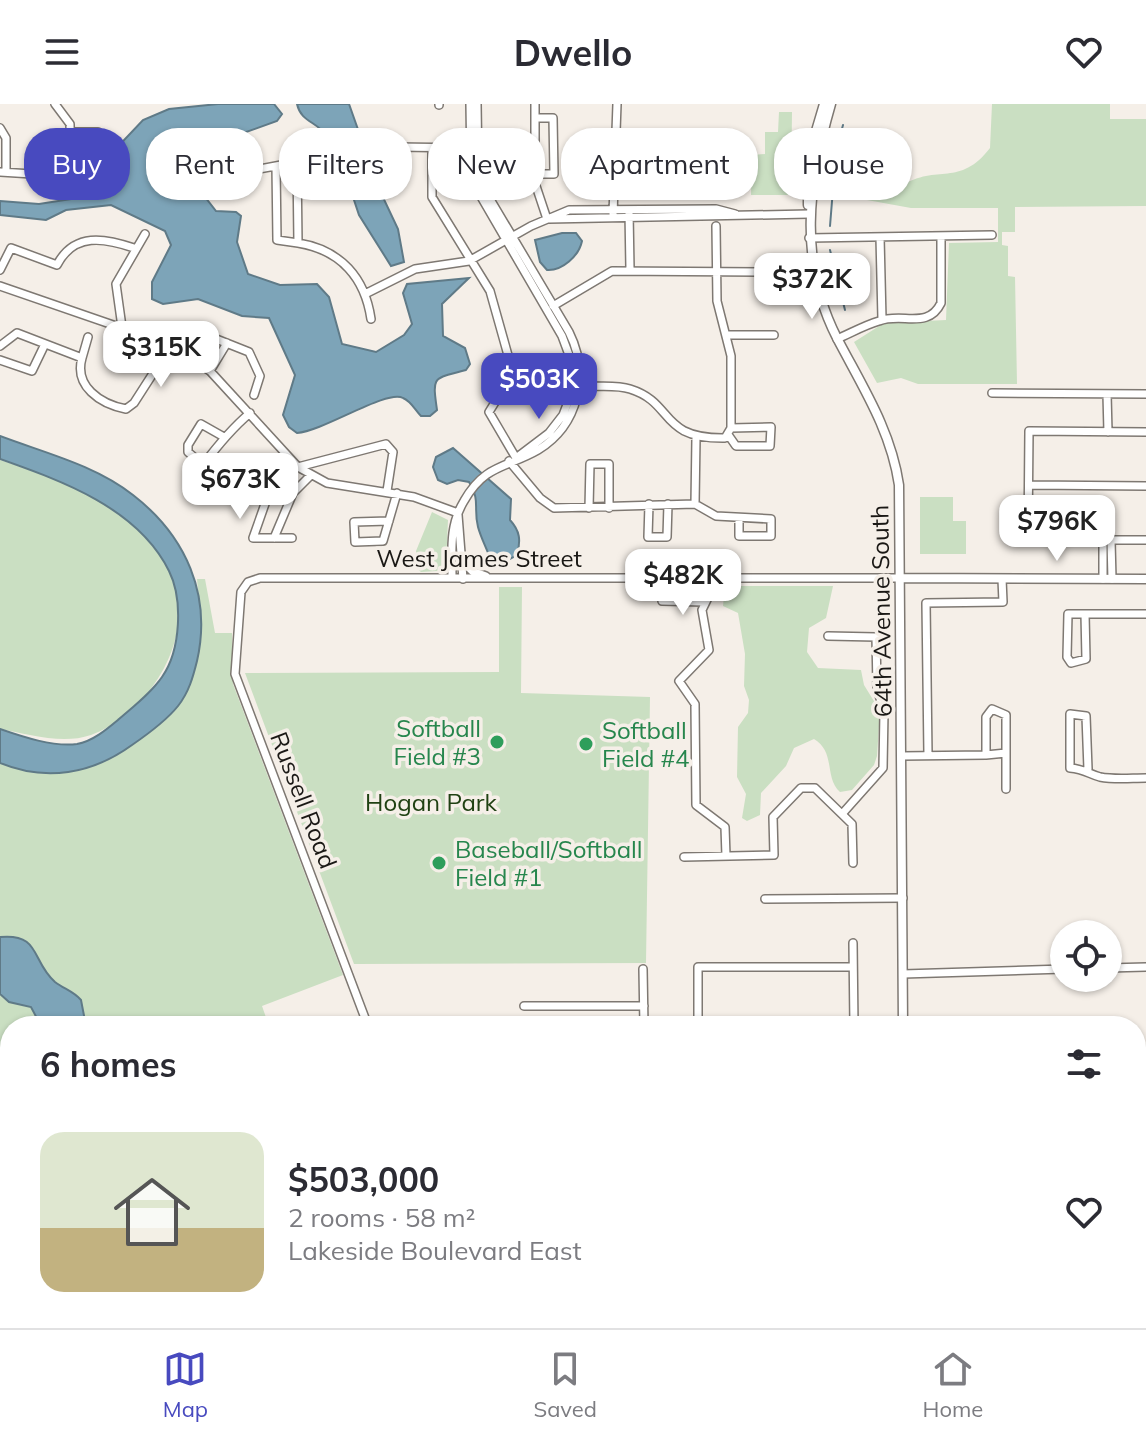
<!DOCTYPE html>
<html lang="en">
<head>
<meta charset="utf-8">
<style>
  :root { --surface:#fff; --page:#f7f7f7; --text:#2b2b33; --muted:#7c7c81; --line:#e1e1e2; --accent:#484abf }
  body { margin:0; font-family:Mulish,sans-serif; background:var(--page); color:var(--text); height:100vh; display:flex; flex-direction:column; font-size:30px; white-space:nowrap }
  * { box-sizing:border-box; margin:0 }
  p { font-size:26px; color:var(--muted) }
  .icon { flex:none; width:44px; height:44px; fill:none; stroke:currentColor; stroke-width:2; stroke-linecap:round; stroke-linejoin:round }
  .map { position:relative; flex:1; overflow:hidden }
  .drawer { position:absolute; left:0px; top:912px; width:1146px; height:312px; display:flex; flex-direction:column; background:var(--surface); border-radius:32px 32px 0 0; box-shadow:0 2px 6px #0004 }
  .drawer>* { flex:none }
  .banner { position:absolute; left:24px; top:24px; width:1098px; height:72px; display:flex; gap:16px }
  .controls { position:absolute; left:1050px; top:816px; display:grid; gap:16px }
  .controls a { display:grid; place-items:center; width:72px; height:72px; border-radius:50%; background:var(--surface); box-shadow:0 2px 6px #0004; font-size:40px }
  .price { position:absolute; translate:-50% -68px; padding:0 18px; border-radius:16px; background:#fff; color:#222; font-size:26px; line-height:52px; filter:drop-shadow(0 2px 4px #0008) }
  .price::after { content:''; position:absolute; left:50%; top:48px; width:24px; height:18px; margin-left:-12px; background:inherit; clip-path:polygon(0 0,100% 0,50% 100%) }
  .price.current { background:var(--accent); color:#fff }
  ul { padding:0; list-style:none }
  li { display:flex; align-items:center; gap:24px; height:200px; padding:0 40px }
  li+li { border-top:2px solid var(--line) }
  li span { display:grid; place-items:center; flex:none; width:224px; height:160px; border-radius:24px; color:#555 }
  li>.icon { margin-inline-start:auto }
  span .icon { width:96px; height:96px; fill:#fffc; stroke-width:1 }
  li b { font-size:34px }
  h2 { display:flex; justify-content:space-between; align-items:center; height:96px; padding:0 40px; font-size:34px }
  .tag { padding:0 28px; border-radius:32px; background:var(--surface); box-shadow:0 2px 6px #0004; font-size:28px; line-height:72px }
  .tag.current { background:var(--accent); color:#fff }
  header { display:flex; justify-content:space-between; align-items:center; height:104px; padding:0 40px; background:var(--surface); font-size:36px; font-weight:700 }
  .menu { display:flex; justify-content:space-around; align-items:center; height:112px; border-top:2px solid var(--line); background:var(--surface); font-size:22px; color:var(--muted) }
  .menu a { display:grid; justify-items:center; gap:4px }
  .menu .current { color:var(--accent) }
  .map>svg:first-child { display:block }
  .green { fill:#cadfc2 }
  .water { fill:#7da4b8; stroke:#5f7a87; stroke-width:2 }
  .lines { fill:none; stroke-linecap:round; stroke-linejoin:round }
  .stream { stroke:#5f7a87; stroke-width:2 }
  .minor-casing { stroke:#7e7872; stroke-width:10 }
  .tertiary-casing { stroke:#7e7872; stroke-width:11 }
  .secondary-casing { stroke:#7e7872; stroke-width:13 }
  .minor { stroke:#fff; stroke-width:7 }
  .tertiary { stroke:#fff; stroke-width:8 }
  .secondary { stroke:#fbd4c7; stroke-width:10 }
  .leisure-dot { fill:#2e9e5b; stroke:#f5efe8; stroke-width:3 }
  .labels { text-anchor:middle; dominant-baseline:central; stroke-width:7; stroke-linejoin:round; paint-order:stroke }
  .street-label { font-size:24px; fill:#1a1815; stroke:#f5efe8 }
  .leisure-label { font-size:24px; fill:#27864d; stroke:#f5efe8; text-anchor:start }
  .park-label { font-size:24px; fill:#204113; stroke:#f5efe8 }
</style>
</head>
<body>
<header><svg class="icon" aria-label="menu" viewBox="0 0 24 24"><path d="M4 6h16M4 12h16M4 18h16"/></svg>Dwello<svg class="icon" aria-label="heart" viewBox="0 0 24 24"><path d="M12 20l-8-8c-3-5 5-10 8-4 3-6 11-1 8 4z"/></svg></header>
<div class="map">
<svg width="1146" height="1224" viewBox="0 0 1146 1224">
  <rect width="100%" height="100%" fill="#f5efe8"/>
  <path class="green" d="M 992,0 L 1110,0 L 1110,15 L 1146,15 L 1146,102 L 1015,103 L 1015,128 L 1002,128 L 1002,141 L 1008,142 L 1008,172 L 1015,173 L 1017,280 L 918,280 L 901,274 L 877,279 L 854,238 L 884,219 L 946,216 L 949,139 L 998,138 L 998,104 L 911,104 L 856,94 L 848,85 L 852,79 L 869,76 L 901,82 C 938,59 959,84 990,44 Z
    M 779,8 L 792,8 L 791,91 L 751,91 L 752,51 L 765,50 L 765,28 L 778,28 Z
    M 0,356 C 61,375 133,403 167,462 C 203,524 152,609 91,631 C 62,641 28,630 0,625 Z
    M 920,393 L 953,393 L 953,417 L 966,417 L 966,450 L 920,450 Z
    M 432,408 L 448,416 L 446,460 L 437,467 L 421,468 L 416,464 L 416,447 Z
    M 197,475 L 205,475 L 215,529 L 232,529 L 233,580 L 343,871 L 262,902 L 269,922 L 10,922 L 10,1214 L 455,1214 L 457,1224 L 0,1224 L 0,657 L 117,649 L 201,519 Z
    M 725,482 L 833,482 L 826,514 L 809,524 L 807,548 L 818,564 L 861,566 L 864,581 L 880,607 L 877,652 L 874,661 L 852,686 L 840,688 C 824,674 836,648 814,635 L 794,644 L 786,662 L 761,689 L 760,711 L 747,717 L 742,714 L 746,690 L 737,673 L 738,623 L 748,609 L 749,596 L 744,582 L 745,550 L 738,509 L 723,502 Z
    M 499,483 L 522,483 L 521,589 L 650,593 L 646,859 L 354,860 L 245,569 L 499,568 Z"/>
  <path class="water" d="M 218,0 L 274,0 L 282,10 L 277,17 L 207,42 L 195,80 L 216,107 L 236,108 L 241,112 L 237,138 L 248,170 L 280,181 L 317,180 L 329,193 L 342,240 L 376,248 L 404,231 L 412,220 L 403,189 L 407,180 L 469,174 L 442,200 L 443,232 L 465,244 L 470,260 L 466,266 C 433,275 432,271 437,306 L 430,312 L 421,312 C 415,306 411,297 403,294 C 387,285 324,327 297,329 L 289,323 L 283,311 L 295,271 L 269,214 L 242,212 L 198,195 L 163,200 L 152,195 L 152,178 L 171,141 L 165,127 L 111,101 L 66,106 L 46,116 L 0,111 L 0,97 L 39,100 L 103,90 L 109,52 L 143,16 L 169,5 Z
    M 297,0 L 349,0 L 367,51 L 377,59 L 394,62 L 380,87 L 398,125 L 404,158 L 391,162 L 359,111 L 353,93 L 344,86 C 339,66 338,48 326,31 C 316,17 301,18 297,0 Z
    M 562,129 L 576,129 L 582,137 C 579,152 562,167 547,166 L 540,158 L 535,136 Z
    M 0,332 C 45,349 95,361 133,391 C 186,432 212,491 197,557 C 193,573 189,588 178,602 C 166,617 148,630 132,641 C 92,670 46,678 0,659 L 0,625 C 23,633 53,643 77,640 C 93,637 107,625 119,615 C 134,602 151,589 162,573 C 181,546 183,495 169,467 C 138,404 62,377 0,355 Z
    M 453,344 L 511,395 L 510,416 C 520,427 521,436 517,451 L 508,456 L 490,454 C 486,443 481,434 478,423 C 473,403 481,398 469,378 L 458,376 L 447,380 L 438,376 L 433,363 L 436,353 Z
    M 0,833 C 41,829 31,857 55,878 C 64,885 73,887 81,896 L 86,922 L 41,922 L 31,903 L 9,898 L 0,890 Z"/>
  <g class="lines">
    <path class="stream" d="M 839,36 L 843,21
      M 830,122 L 835,60
      M 830,146 L 845,206"/>
    <defs>
      <path id="minor" d="M 55,0 L 70,20 L 71,67
        M 470,0 L 471,65 L 476,84 L 562,232 L 572,259 L 571,290 L 563,311 L 549,329 L 516,354
        M 535,0 L 535,79 L 547,115
        M 439,1 L 439,0
        M 0,24 L 6,34 L 6,68
        M 70,28 L 98,28 L 110,36
        M 397,43 L 470,44
        M 432,45 L 432,93 L 490,187 L 513,269 L 489,308 L 516,354
        M 276,62 L 277,136 L 298,139
        M 0,68 L 32,70 L 75,67
        M 238,69 L 297,58 L 298,139 C 341,146 365,174 371,215
        M 535,70 L 554,70 L 553,14 L 535,14
        M 629,108 L 630,165
        M 613,110 L 617,0
        M 549,115 L 809,110
        M 716,122 L 717,197 L 731,252 L 731,324
        M 880,133 L 882,215
        M 809,134 L 992,131
        M 0,166 L 11,144 L 57,161 C 74,128 105,134 134,144
        M 0,182 L 145,232 L 191,254 L 210,267 L 298,363 L 327,379 L 414,393 L 458,409
        M 367,189 L 415,165 L 469,157 L 531,122 L 569,106 L 716,105 L 735,110
        M 553,202 L 612,167 L 760,168
        M 122,223 L 116,180 L 145,130
        M 191,225 L 249,248 L 260,272 L 254,291
        M 726,231 L 774,231
        M 837,235 C 851,229 865,221 879,217 C 902,208 928,226 941,199 L 941,132
        M 0,242 L 17,229 L 82,254 C 74,282 100,300 126,305 L 134,299 L 170,243
        M 82,254 L 88,233
        M 0,256 L 32,267 L 45,240
        M 210,267 L 227,239
        M 513,269 C 537,271 558,277 581,281 C 597,284 615,280 630,285 C 675,299 658,335 725,334 L 731,324 L 771,323 L 770,342 L 736,342 L 729,332
        M 992,289 L 1146,290
        M 1107,290 L 1108,328
        M 1146,328 L 1029,327 L 1028,436 L 1146,436
        M 224,333 L 201,320 L 188,341 L 188,348 L 203,361 C 218,341 231,325 250,309
        M 509,357 L 540,394 L 554,404 L 695,400 L 716,412 L 771,415 L 771,432 L 739,432 L 739,415
        M 298,363 L 386,340 L 393,348 L 387,387
        M 1029,381 L 1146,382
        M 649,400 L 648,433 L 667,433 L 668,400
        M 695,400 L 696,334
        M 589,404 L 590,360 L 609,360 L 609,404
        M 458,411 L 463,475
        M 389,417 L 354,418 L 355,438 L 383,437 L 397,389
        M 274,434 L 293,389 L 311,371
        M 292,434 L 253,434 L 266,397 L 279,386 L 293,389
        M 1103,437 L 1103,475
        M 1111,437 L 1112,475
        M 463,458 L 472,467 L 486,472
        M 452,474 C 452,446 449,422 464,397 C 485,360 507,364 538,346 C 579,321 590,270 569,228 L 484,85 L 478,66 L 477,0
        M 717,475 L 702,506 L 709,546 L 679,577 L 695,600 L 696,701 L 725,723 L 726,752
        M 662,497 L 704,498
        M 1085,510 L 1086,555 L 1071,559 L 1067,553 L 1068,510 L 1146,510
        M 828,532 L 876,533 L 877,584 L 884,608 L 883,664 L 842,710
        M 928,651 L 926,499 L 1003,498 L 1002,475
        M 902,652 L 986,651
        M 1088,665 L 1086,612 L 1070,610 L 1070,664 C 1084,665 1089,670 1100,673 C 1115,676 1131,674 1146,674
        M 1006,685 L 1006,649 L 986,651 L 986,613 L 992,605 L 1006,611 L 1006,649
        M 684,753 L 774,751 L 773,713 L 801,684 L 815,684 L 852,720 L 853,759
        M 765,795 L 903,794
        M 853,839 L 854,922
        M 1108,864 L 1146,863
        M 643,865 L 644,922
        M 903,870 L 1064,865
        M 524,902 L 644,902
        M 368,922 L 235,570 L 241,488 L 248,478 L 260,474 L 900,474
        M 698,922 L 698,863 L 853,863
        M 455,1214 L 457,1224"/>
      <path id="tertiary" d="M 831,0 C 808,79 798,158 837,234 C 862,282 891,326 899,381 L 903,922
        M 808,101 L 808,54 L 824,0
        M 900,474 L 1146,475
        M 903,1214 L 904,1224"/>
      <path id="secondary" d="M 1136,1035 L 1146,1034
        M 45,1224 L 64,1215
        M 60,1224 L 81,1214"/>
    </defs>
    <use href="#minor" class="minor-casing"/>
    <use href="#tertiary" class="tertiary-casing"/>
    <use href="#secondary" class="secondary-casing"/>
    <use href="#minor" class="minor"/>
    <use href="#tertiary" class="tertiary"/>
    <use href="#secondary" class="secondary"/>
  </g>
  <g class="leisure-dot">
    <circle cx="497" cy="638" r="8"/>
    <circle cx="586" cy="640" r="8"/>
    <circle cx="439" cy="759" r="8"/>
  </g>
  <g class="labels">
    <g class="street-label">
      <text x="479" y="454">West James Street</text>
      <text transform="translate(881 507) rotate(-91)">64th Avenue South</text>
      <text transform="translate(304 696) rotate(69)">Russell Road</text>
    </g>
    <g class="leisure-label">
      <text x="481" y="624" text-anchor="end">Softball<tspan x="481" dy="28">Field #3</tspan></text>
      <text x="602" y="626">Softball<tspan x="602" dy="28">Field #4</tspan></text>
      <text x="455" y="745">Baseball/Softball<tspan x="455" dy="28">Field #1</tspan></text>
    </g>
    <g class="park-label">
      <text x="431" y="698">Hogan Park</text>
    </g>
  </g>
</svg>
<div class="controls">
<a><svg class="icon" aria-label="locate" viewBox="0 0 24 24"><circle cx="12" cy="12" r="6"/><path d="M12 2v4M12 18v4M2 12h4M18 12h4"/></svg></a>
</div>
<b class="price" style="left:812px;top:217px">$372K</b>
<b class="price" style="left:161px;top:285px">$315K</b>
<b class="price current" style="left:539px;top:317px">$503K</b>
<b class="price" style="left:240px;top:417px">$673K</b>
<b class="price" style="left:1057px;top:459px">$796K</b>
<b class="price" style="left:683px;top:513px">$482K</b>
<div class="banner">
<a class="tag current">Buy</a>
<a class="tag">Rent</a>
<a class="tag">Filters</a>
<a class="tag">New</a>
<a class="tag">Apartment</a>
<a class="tag">House</a>
</div>
<section class="drawer">
<h2>6 homes<svg class="icon" aria-label="filters" viewBox="0 0 24 24"><path d="M4 7h16M4 17h16"/><circle cx="9" cy="7" r="2"/><circle cx="15" cy="17" r="2"/></svg></h2>
<ul>
<li><span style="background:linear-gradient(#dfe7d0 60%,#c2b280 0)"><svg class="icon" aria-label="home" viewBox="0 0 24 24"><path d="M3 11l9-7 9 7M6 9v11h12V9"/></svg></span><div><b>$503,000</b><p>2 rooms · 58 m²</p><p>Lakeside Boulevard East</p></div><svg class="icon" aria-label="heart" viewBox="0 0 24 24"><path d="M12 20l-8-8c-3-5 5-10 8-4 3-6 11-1 8 4z"/></svg></li>
</ul>
</section>
</div>
<nav class="menu">
<a class="current"><svg class="icon" aria-label="map" viewBox="0 0 24 24"><path d="M3 6l6-2 6 2 6-2v14l-6 2-6-2-6 2zM9 4v14M15 6v14"/></svg>Map</a>
<a><svg class="icon" aria-label="saved" viewBox="0 0 24 24"><path d="M7 4h10v16l-5-4-5 4z"/></svg>Saved</a>
<a><svg class="icon" aria-label="home" viewBox="0 0 24 24"><path d="M3 11l9-7 9 7M6 9v11h12V9"/></svg>Home</a>
</nav>
</body>
</html>
